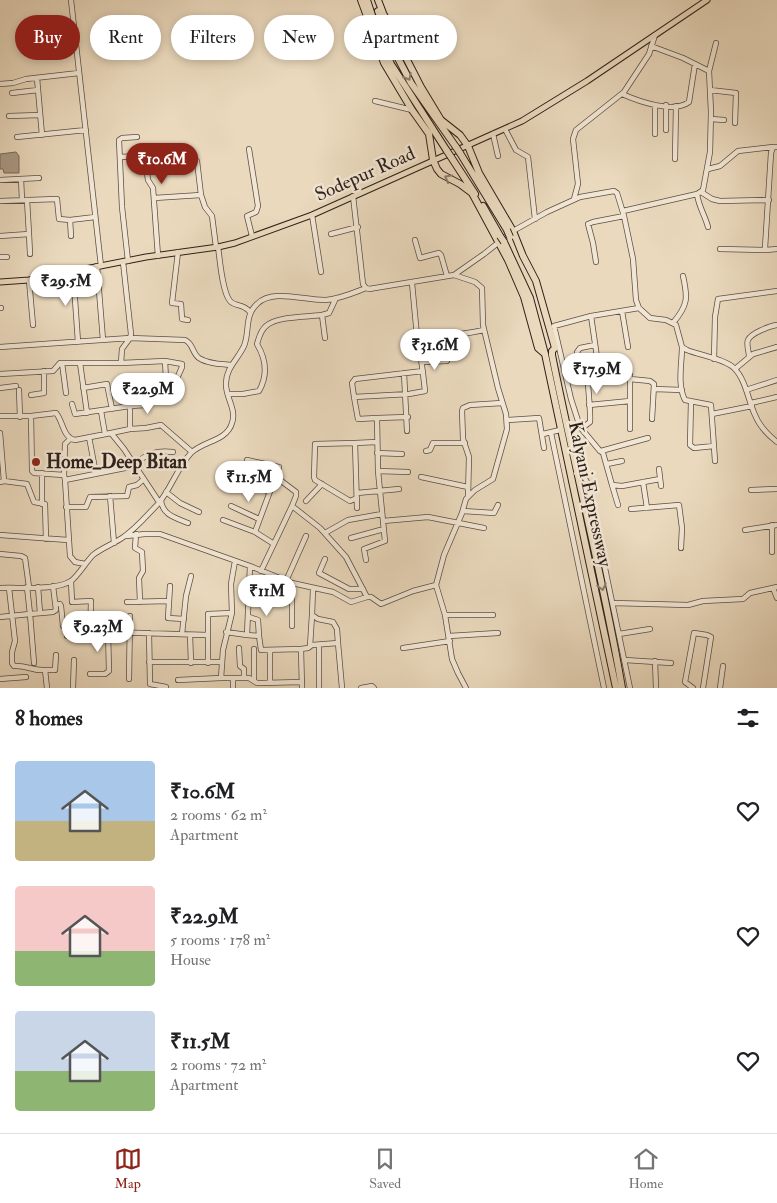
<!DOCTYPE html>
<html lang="en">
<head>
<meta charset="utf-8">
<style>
  :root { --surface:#fff; --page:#f6f6f6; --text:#202124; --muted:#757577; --line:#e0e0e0; --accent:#8f2418 }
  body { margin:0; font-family:"IM FELL Double Pica",serif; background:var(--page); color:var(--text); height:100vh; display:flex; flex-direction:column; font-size:19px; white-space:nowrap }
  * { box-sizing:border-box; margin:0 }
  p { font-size:16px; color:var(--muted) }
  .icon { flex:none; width:28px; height:28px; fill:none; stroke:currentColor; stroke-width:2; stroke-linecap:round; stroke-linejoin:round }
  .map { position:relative; height:688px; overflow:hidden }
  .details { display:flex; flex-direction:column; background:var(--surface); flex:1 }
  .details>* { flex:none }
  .banner { position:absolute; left:15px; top:15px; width:500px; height:45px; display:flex; gap:10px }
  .price { position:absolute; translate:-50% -42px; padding:0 11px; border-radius:18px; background:#fff; color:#222; font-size:16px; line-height:32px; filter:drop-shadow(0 1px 2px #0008) }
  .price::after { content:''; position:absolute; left:50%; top:30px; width:15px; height:11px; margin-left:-8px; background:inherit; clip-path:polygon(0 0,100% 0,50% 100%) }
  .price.selected { background:var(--accent); color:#fff }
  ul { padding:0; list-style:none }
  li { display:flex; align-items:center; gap:15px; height:125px; padding:0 15px }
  li span { display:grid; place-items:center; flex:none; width:140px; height:100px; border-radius:5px; color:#555 }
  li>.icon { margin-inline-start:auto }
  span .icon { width:60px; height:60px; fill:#fffc; stroke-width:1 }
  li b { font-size:21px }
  h2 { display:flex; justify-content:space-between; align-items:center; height:60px; padding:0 15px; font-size:21px }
  .pill { padding:0 18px; border-radius:22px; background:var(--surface); box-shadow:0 2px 8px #0003; font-size:18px; line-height:45px }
  .pill.selected { background:var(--accent); color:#fff }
  .dock { display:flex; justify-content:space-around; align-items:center; height:70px; border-top:1px solid var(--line); background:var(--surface); font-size:14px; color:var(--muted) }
  .dock a { display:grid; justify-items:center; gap:2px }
  .dock .selected { color:var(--accent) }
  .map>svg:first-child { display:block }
  .water { fill:#aa9a86; stroke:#78695b }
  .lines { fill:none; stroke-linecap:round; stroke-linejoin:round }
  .minor-casing { stroke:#5d4e44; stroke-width:6 }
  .major-casing { stroke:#2e201b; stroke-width:7 }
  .highway-casing { stroke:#2e201b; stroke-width:8 }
  .minor { stroke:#f1e6d4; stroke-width:4.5 }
  .major { stroke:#ead9bd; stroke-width:5 }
  .highway { stroke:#ead9bd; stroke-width:6 }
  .highway-bridge-casing { stroke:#2e201b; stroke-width:8; stroke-linecap:butt }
  .highway-bridge { stroke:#ead9bd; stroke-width:6 }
  .oneway { stroke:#8c7c6c }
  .poi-dot { fill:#8f2418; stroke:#f1e6d4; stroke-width:2 }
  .labels { text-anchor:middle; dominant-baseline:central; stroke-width:5; stroke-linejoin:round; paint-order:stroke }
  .street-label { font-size:19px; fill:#2e201b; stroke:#f1e6d4 }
  .poi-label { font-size:19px; font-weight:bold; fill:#2e201b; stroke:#f1e6d4; text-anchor:start }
</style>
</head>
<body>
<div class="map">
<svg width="777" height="688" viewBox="0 0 777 688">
  <rect width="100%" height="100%" fill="#ead9bd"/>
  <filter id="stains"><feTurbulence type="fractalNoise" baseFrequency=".004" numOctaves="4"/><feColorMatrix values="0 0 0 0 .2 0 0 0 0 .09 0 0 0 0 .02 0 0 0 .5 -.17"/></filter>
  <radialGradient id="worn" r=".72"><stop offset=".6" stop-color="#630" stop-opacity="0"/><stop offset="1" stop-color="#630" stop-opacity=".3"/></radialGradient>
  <path class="water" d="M 16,152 L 19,156 L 19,173 L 4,173 L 3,169 L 0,169 L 0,154 Z"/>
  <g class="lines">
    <defs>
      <path id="minor" d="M 71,0 L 101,266
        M 709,71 L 716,43
        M 37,78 L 42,135
        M 0,84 L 13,83 L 26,79 L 79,73
        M 710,90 L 736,93 L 735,123
        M 12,93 L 38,90
        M 622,94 C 638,101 673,114 689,102 L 695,64
        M 375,101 L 412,110
        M 655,105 L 655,134
        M 9,116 L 40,115
        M 711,119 L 724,120
        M 505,129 L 516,150 L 528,157 L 535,219
        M 666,130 L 666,105
        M 493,134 L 498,156
        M 17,137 L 86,130
        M 777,147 L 773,147 L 771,153 L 765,248 L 766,250 L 777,249
        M 249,149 L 258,206 L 256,212 L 247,216 L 252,236
        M 120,157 L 141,156 L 145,159 L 148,180 L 153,188 L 158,256
        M 675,159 L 676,106
        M 197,161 L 201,195 L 205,207 L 212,216 L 216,247
        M 708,169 L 720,166 L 738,151 L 773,147
        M 21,179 L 22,200
        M 0,180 L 39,178
        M 701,192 L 712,199 L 720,201 L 769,200
        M 697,194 C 699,208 705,215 708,227
        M 353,196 L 363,284 L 366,288 L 369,289 L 454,275 L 484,254 L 513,231 L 547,212 L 580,197 L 614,191 L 617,193 L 624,216 L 633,259 L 636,300 L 639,308 L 650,318 L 666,320 L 676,325 L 682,347 L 687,350 C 699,355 725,359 734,368 C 746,380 748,400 755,415 C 759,425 768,435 777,442
        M 154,198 L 201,195
        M 574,199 L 578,184 L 573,139 L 576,130 L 624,92 L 649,54 L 655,35
        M 27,200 L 29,234
        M 0,201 L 57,199 L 59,219 L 70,220 L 71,236
        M 623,211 L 697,194 L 703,190 L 710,152 L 711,112 L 709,71 L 683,58 L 651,46
        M 312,215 L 321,272
        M 70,220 L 95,217
        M 331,234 L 358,227
        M 0,236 L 29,234 L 30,254
        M 415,240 L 420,258 L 439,253 L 441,255 L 447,276
        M 218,247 C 220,260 222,291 230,301 C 235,307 243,303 250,312
        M 720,249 L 766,250
        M 178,252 L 172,303 L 181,304 L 182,319 L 188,320
        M 0,257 L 7,257
        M 128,261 L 122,207 L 119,140 L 122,138 L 137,137
        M 123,262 L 131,334 L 130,338 L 122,349 L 121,363 L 165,361 L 182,364 L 182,367 L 172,390
        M 596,262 L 593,243 L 588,224 L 593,222 L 624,216
        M 97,266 L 103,340
        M 73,271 L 78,342
        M 454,275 L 475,282 L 482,288 L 483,325 L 498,388 L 506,414 L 507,429 L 493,479 L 475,490 L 466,499 L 462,513 L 444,555 L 436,585 L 445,615 L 452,659 L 458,673 L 466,688
        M 29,280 L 33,325
        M 412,283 L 417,336
        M 0,308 L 1,308
        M 639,308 L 591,316 L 554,326 L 571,399 L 580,427 L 600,451 L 603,453 L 612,485 L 622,486 L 660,479
        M 622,311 L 628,347
        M 322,315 L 329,313 L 336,298
        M 591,316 L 597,357 L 602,362 L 604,372 C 612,376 623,369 630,375 L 630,429
        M 673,323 C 688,305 688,298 683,276
        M 0,347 L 130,338 L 185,340 C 193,343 192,353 199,358 C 208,364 221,364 231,365
        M 682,347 C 682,363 677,385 685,400 L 711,405 L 715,461
        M 749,356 C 749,352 746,344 748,340 C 751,333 770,326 777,325
        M 714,359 L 715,317 L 718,299 L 777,291
        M 165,361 L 166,379 L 177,380
        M 422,362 L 447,361
        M 62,363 L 66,393
        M 80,363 L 87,413
        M 735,369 L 753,354 L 777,347
        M 423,371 L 355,379 L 352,383 L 354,397 L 409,394 L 425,391 C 423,373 421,354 417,336 C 424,329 431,335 440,335 C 455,336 470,333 484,330
        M 404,373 L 407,431
        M 0,374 L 53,371 L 60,363 L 121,363
        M 630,379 L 650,381 L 654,384 L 652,419
        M 145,382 L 131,384 L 130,406 L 147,405 L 149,402
        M 0,388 L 16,386
        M 83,388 L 107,384 L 112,409
        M 654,389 L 682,390
        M 19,390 L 20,417
        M 746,390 L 777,380
        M 228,394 L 243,394 L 259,391 C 268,375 266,359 257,344 C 259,338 260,331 266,326 C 277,316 307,317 322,315 L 325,338
        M 31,395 L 44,393 L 44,371
        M 354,397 L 358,419 L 377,418 L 378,471 L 385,541 L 364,549 L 366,560
        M 691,401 L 690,445 L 694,448 L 714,446
        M 751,403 L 777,397
        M 72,404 L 75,414 L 130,406 L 130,429 L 111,433
        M 589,405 L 630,401
        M 101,411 L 105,434
        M 712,414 L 752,406
        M 0,416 L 31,416 L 56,413 C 63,421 63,438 75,440 L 111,433 L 124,449 L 159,502
        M 31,416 L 32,471 L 34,473 L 64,475 L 65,480 L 70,556 L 75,562 L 85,564
        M 377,418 L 408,417
        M 507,420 L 539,418 L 544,448
        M 582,428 L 590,422 C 591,418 587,369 586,365 C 583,360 579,359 577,352 L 580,348 L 595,345
        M 130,429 L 146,428 L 161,425 L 192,452
        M 0,433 L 4,481 L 0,482
        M 551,433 L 604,688
        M 543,434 L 560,430
        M 89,437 L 96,474
        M 355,443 L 315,444 L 314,477 L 315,480 L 350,501 L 357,498
        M 426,451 L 430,450 L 433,443 L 465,443
        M 601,451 L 648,438
        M 377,453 L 402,454
        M 247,460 L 279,467 L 255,532 L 274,544
        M 607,464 L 622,461
        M 134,465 C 147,453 157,450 173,452
        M 659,469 L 661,486
        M 378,471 L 408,472
        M 231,472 L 269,492
        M 576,473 L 583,475 L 587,482 L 630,688
        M 64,475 L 65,444 L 70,439
        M 276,477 L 296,492 L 296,496 L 292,506
        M 421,477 L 468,487
        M 65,480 L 135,466
        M 4,481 L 27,484 L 34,502 L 45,504 L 46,539
        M 643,482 L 647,508
        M 612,485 L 618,505
        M 751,490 L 777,489
        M 166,492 L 180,503 L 199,512
        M 357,493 L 399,489
        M 110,496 L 114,543
        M 468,496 L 469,457 L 463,439 L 462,411 L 463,408 L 470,405 L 502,403
        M 161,500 C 162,515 176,518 188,523
        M 306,501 L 322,484
        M 42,504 L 42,473
        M 231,506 L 259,519
        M 66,507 L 86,507 L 90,497 L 127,496 L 129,487 L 137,485 L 144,479
        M 357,508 L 355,443 L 377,442
        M 631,509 L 679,505 L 682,528 L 681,548
        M 463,511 L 494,513 L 498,505
        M 223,520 L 255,532
        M 383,521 L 428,517 L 484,528
        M 745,530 L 777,525
        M 325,533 L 348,520 L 382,514
        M 136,534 L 135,548 L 142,552 L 143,571 L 139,578 L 140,602
        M 0,535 L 68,540
        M 126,536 L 145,534 L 160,534 L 250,566 L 292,583 L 333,592 L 351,602 L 367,597 L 371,597 L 381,604 L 413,591 L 436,585
        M 351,538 L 384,529
        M 772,552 L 772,525
        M 0,554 L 21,556 L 25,558 L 29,587
        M 325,559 L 319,573 L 349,589 L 363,589
        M 261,571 L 292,506 L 320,528 L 346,557 L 367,597
        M 71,581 L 72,602 L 91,601 L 90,637
        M 286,581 L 306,536
        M 292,583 L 292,626
        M 170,586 L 168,618 L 184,619
        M 38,587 L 40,613
        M 0,588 C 19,587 55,591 71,581 C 78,576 86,562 93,555 C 102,548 113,544 122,538 C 136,529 147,515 158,504 C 171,489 177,468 191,453 C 203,441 227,441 232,423 C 237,409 225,397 226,383 C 226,368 238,359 244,346 C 250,332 244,316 257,304 C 273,288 305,301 326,300 C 340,299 353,293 366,288
        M 9,588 L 15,641 L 12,652 L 12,663 L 14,666 C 27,665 32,671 45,670 L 47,688
        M 773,588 L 777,598
        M 127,602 L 169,601
        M 613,603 L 688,605 L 703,601 L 743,599 L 750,593 L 777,587
        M 56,604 L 60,604 L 61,606 L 63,626
        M 445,615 L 493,615
        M 90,616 L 108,617 L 108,632 L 208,635 L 208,614 L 232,613
        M 0,617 L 30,614 L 27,587
        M 249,617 L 258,620 L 259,636
        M 226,632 L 247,635 L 250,566
        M 149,633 L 150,684 L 166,687
        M 182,634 L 186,596 L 191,576
        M 619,634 L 650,629
        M 190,635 L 191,663
        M 208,635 L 208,663
        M 247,635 L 259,636 L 261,650 L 301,649
        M 67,636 L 108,637
        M 449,636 L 498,633
        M 338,643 L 342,688
        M 319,645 L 319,688
        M 310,646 L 312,615
        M 239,648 L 240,666 L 244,669 L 244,678
        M 403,648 L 450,641
        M 254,649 L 254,681
        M 625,660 L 671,663
        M 655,661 L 656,688
        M 149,662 L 222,662
        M 34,663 L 30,614 L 53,612 L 56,610 L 53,586
        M 45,670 L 55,670 L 56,655
        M 90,674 L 105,674 L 109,671 L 108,632
        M 233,678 L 249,678 L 257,683 L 262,683 L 302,682
        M 0,679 L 26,677
        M 129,679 L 130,616
        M 178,680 L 221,678
        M 270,683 L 270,650
        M 73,688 L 74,660
        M 233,688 L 233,678 L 221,678 L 223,650 L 232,613 L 231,584 L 235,561
        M 302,688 L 301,649 L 308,648 L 312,645 L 338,643 L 337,629 L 333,622 L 318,619 L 312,615 L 313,589
        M 361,688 L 372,686 L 374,688
        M 693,688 L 685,682 L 694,633 L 707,635 L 711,637 L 703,688
        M 720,688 L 723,666"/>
      <path id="major" d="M 0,282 L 29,280 L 146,257 L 218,247 L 235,243 L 312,215 L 522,121 L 587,81 L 707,0"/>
      <path id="highway" d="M 361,0 L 384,63 L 412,110 L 429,134 L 433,160 L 437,169 L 441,174 L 460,184 L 472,193 L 508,260 L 524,297 L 538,348 L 545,354
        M 367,0 L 379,37 L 391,64 L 447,151
        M 378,0 L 383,13 L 421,87 L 441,120 L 460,135 L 468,146 L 479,173 L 513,231 L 523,256 L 536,281 L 555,348 L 552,351 L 552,355 C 574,466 603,576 622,688
        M 378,11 L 390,43 L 411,83 L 456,147
        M 460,153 L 507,230
        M 451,157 L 475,194
        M 483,206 L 500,236
        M 504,242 L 530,298 L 545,354 L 616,688"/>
    </defs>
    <use href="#minor" class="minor-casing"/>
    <use href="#major" class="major-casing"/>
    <use href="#highway" class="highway-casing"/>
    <use href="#minor" class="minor"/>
    <use href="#major" class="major"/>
    <use href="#highway" class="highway"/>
    <defs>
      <path id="highway-bridge" d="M 456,147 L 460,153
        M 447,151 L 451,157
        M 507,230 L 510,237
        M 500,236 L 504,242"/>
    </defs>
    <use href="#highway-bridge" class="highway-bridge-casing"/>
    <use href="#highway-bridge" class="highway-bridge"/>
  </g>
  <defs><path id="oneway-chevron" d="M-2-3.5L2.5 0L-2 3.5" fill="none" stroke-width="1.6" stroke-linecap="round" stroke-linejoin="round" transform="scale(1.25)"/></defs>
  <g class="oneway">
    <use href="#oneway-chevron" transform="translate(408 77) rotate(62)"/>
    <use href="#oneway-chevron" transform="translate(448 178) rotate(-151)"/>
    <use href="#oneway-chevron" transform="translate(602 587) rotate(77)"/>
  </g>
  <circle class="poi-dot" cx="36" cy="462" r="5"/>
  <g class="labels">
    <g class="street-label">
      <text transform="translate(365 174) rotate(-24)">Sodepur Road</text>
      <text transform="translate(590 494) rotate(78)">Kalyani Expressway</text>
    </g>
    <g class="poi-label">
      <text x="46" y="462">Home_Deep Bitan</text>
    </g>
  </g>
  <rect width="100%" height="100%" filter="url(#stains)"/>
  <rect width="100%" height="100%" fill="url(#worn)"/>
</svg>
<b class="price selected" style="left:162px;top:185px">₹10.6M</b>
<b class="price" style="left:66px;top:307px">₹29.5M</b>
<b class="price" style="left:435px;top:371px">₹31.6M</b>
<b class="price" style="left:597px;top:395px">₹17.9M</b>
<b class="price" style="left:148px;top:415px">₹22.9M</b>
<b class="price" style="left:249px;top:503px">₹11.5M</b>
<b class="price" style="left:267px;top:617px">₹11M</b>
<b class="price" style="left:98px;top:653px">₹9.23M</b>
<div class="banner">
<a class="pill selected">Buy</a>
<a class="pill">Rent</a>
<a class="pill">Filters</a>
<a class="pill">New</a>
<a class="pill">Apartment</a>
</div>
</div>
<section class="details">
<h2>8 homes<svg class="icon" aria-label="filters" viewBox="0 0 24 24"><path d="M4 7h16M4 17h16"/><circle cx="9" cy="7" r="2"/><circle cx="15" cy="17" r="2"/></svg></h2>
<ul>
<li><span style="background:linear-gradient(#a9c7e8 60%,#c2b280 0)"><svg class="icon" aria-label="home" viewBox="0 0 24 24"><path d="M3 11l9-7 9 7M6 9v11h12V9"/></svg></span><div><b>₹10.6M</b><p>2 rooms · 62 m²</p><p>Apartment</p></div><svg class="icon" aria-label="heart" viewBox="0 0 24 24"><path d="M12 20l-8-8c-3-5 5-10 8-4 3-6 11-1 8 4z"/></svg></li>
<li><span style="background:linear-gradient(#f6c9c9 65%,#8fb573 0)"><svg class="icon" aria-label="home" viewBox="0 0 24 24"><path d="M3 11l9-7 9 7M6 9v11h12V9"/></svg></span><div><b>₹22.9M</b><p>5 rooms · 178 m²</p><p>House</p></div><svg class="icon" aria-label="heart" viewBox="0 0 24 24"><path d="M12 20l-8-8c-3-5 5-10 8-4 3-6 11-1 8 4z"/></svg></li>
<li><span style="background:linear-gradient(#c9d6e8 60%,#8fb573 0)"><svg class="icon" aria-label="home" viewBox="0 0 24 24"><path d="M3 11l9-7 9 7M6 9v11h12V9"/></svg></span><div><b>₹11.5M</b><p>2 rooms · 72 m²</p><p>Apartment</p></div><svg class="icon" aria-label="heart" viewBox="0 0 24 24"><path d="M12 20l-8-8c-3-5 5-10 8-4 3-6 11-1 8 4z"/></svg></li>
</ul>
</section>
<nav class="dock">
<a class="selected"><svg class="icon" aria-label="map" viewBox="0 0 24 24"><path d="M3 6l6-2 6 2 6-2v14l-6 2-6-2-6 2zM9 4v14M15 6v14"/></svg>Map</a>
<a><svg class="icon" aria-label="saved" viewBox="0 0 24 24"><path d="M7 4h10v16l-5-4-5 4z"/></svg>Saved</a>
<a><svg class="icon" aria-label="home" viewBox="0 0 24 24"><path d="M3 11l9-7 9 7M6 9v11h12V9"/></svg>Home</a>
</nav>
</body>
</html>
